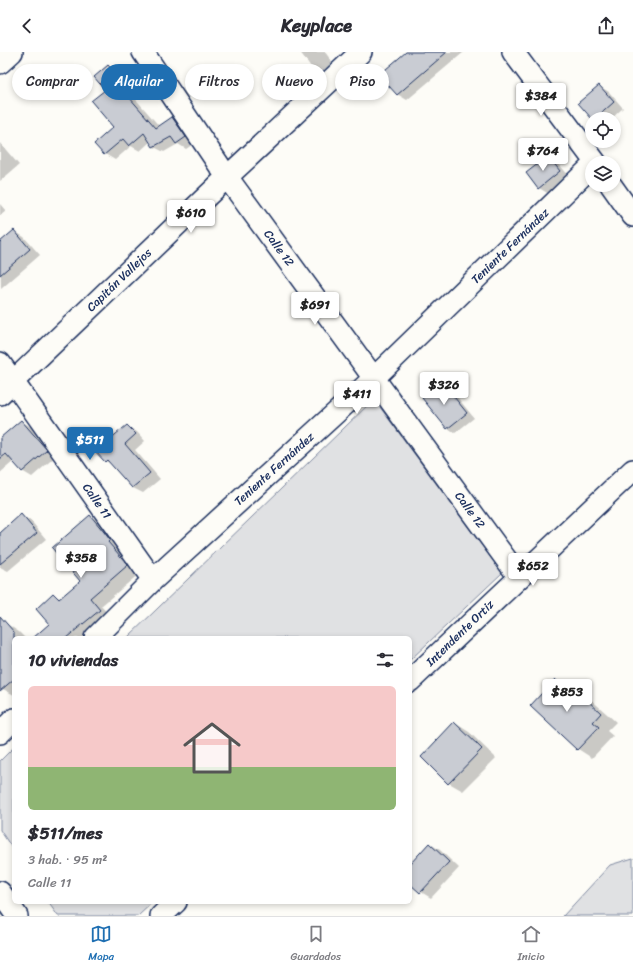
<!DOCTYPE html>
<html lang="es">
<head>
<meta charset="utf-8">
<style>
  :root { --surface:#fff; --page:#f2f2f3; --text:#2b2b33; --muted:#7c7c81; --line:#e1e1e2; --accent:#1f6fb2 }
  body { margin:0; font-family:Sriracha,sans-serif; background:var(--page); color:var(--text); height:100vh; display:flex; flex-direction:column; font-size:15px; white-space:nowrap }
  * { box-sizing:border-box; margin:0 }
  p { font-size:13px; color:var(--muted) }
  .icon { flex:none; width:22px; height:22px; fill:none; stroke:currentColor; stroke-width:2; stroke-linecap:round; stroke-linejoin:round }
  .map { position:relative; flex:1; overflow:hidden }
  .side { position:absolute; left:12px; top:584px; width:400px; height:268px; display:flex; flex-direction:column; background:var(--surface); border-radius:6px; box-shadow:0 2px 6px #0003 }
  .side>* { flex:none }
  .hud { position:absolute; left:12px; top:12px; width:400px; height:36px; display:flex; gap:8px }
  .controls { position:absolute; left:585px; top:60px; display:grid; gap:8px }
  .controls a { display:grid; place-items:center; width:36px; height:36px; border-radius:50%; background:var(--surface); box-shadow:0 2px 6px #0003; font-size:20px }
  .price { position:absolute; translate:-50% -34px; padding:0 9px; border-radius:4px; background:#fff; color:#222; font-size:13px; line-height:26px; filter:drop-shadow(0 1px 2px #0008) }
  .price::after { content:''; position:absolute; left:50%; top:24px; width:12px; height:9px; margin-left:-6px; background:inherit; clip-path:polygon(0 0,100% 0,50% 100%) }
  .price.selected { background:var(--accent); color:#fff }
  ul { padding:0; list-style:none }
  li { display:grid; align-content:center; gap:8px; height:212px; padding:0 16px }
  li span { display:grid; place-items:center; height:124px; border-radius:6px; color:#555 }
  li>.icon { margin-inline-start:auto }
  span .icon { width:72px; height:72px; fill:#fffc; stroke-width:1 }
  li b { font-size:17px }
  h2 { display:flex; justify-content:space-between; align-items:center; height:48px; padding:0 16px; font-size:17px }
  .tag { padding:0 14px; border-radius:18px; background:var(--surface); box-shadow:0 2px 6px #0003; font-size:14px; line-height:36px }
  .tag.selected { background:var(--accent); color:#fff }
  header { display:flex; justify-content:space-between; align-items:center; height:52px; padding:0 16px; background:var(--surface); font-size:18px; font-weight:700 }
  .tabs { display:flex; justify-content:space-around; align-items:center; height:56px; border-top:1px solid var(--line); background:var(--surface); font-size:11px; color:var(--muted) }
  .tabs a { display:grid; justify-items:center; gap:2px }
  .tabs .selected { color:var(--accent) }
  .map>svg:first-child { display:block }
  .green { fill:#e0e1e3; stroke:#7e88a0 }
  .shadow { fill:#0003 }
  .building { fill:#c9ccd3; stroke:#1b2f5e }
  .lines { fill:none; stroke-linecap:round; stroke-linejoin:round }
  .street-casing { stroke:#1b2f5e; stroke-width:24 }
  .street { stroke:#fdfcf7; stroke-width:21 }
  .labels { text-anchor:middle; dominant-baseline:central; stroke-width:3.5; stroke-linejoin:round; paint-order:stroke }
  .street-label { font-size:12px; fill:#1b2f5e; stroke:#fdfcf7 }
</style>
</head>
<body>
<header><svg class="icon" aria-label="back" viewBox="0 0 24 24"><path d="M15 5l-7 7 7 7"/></svg>Keyplace<svg class="icon" aria-label="share" viewBox="0 0 24 24"><path d="M12 15V3M7 8l5-5 5 5M5 13v7h14v-7"/></svg></header>
<div class="map">
<svg width="633" height="864" viewBox="0 0 633 864">
  <rect width="100%" height="100%" fill="#fdfcf7"/>
  <filter id="ink" filterUnits="userSpaceOnUse"><feTurbulence type="fractalNoise" baseFrequency=".025" numOctaves="2"/><feDisplacementMap in="SourceGraphic" scale="8" xChannelSelector="R" yChannelSelector="G"/><feConvolveMatrix kernelMatrix="1 2 1 2 8 2 1 2 1" color-interpolation-filters="sRGB"/></filter>
  <g filter="url(#ink)">
    <path class="green" d="M 374,347 L 502,521 L 410,608 L 410,586 L 127,586 Z
      M 14,695 L 14,799 L 0,778 L 0,709 Z
      M 633,806 L 633,864 L 563,864 L 610,813 Z
      M 48,850 L 153,850 L 138,864 L 58,864 Z"/>
    <path class="shadow" d="M 300,0 L 325,0 L 333,11 L 321,20 L 311,15 Z
      M 407,0 L 464,0 L 407,48 L 397,42 Z
      M 109,14 L 119,20 L 136,39 L 132,43 L 160,75 L 172,66 L 182,72 L 195,91 L 186,97 L 178,92 L 164,100 L 154,95 L 150,90 L 140,99 L 131,94 L 115,108 L 105,102 L 115,75 L 106,38 Z
      M 599,34 L 609,40 L 623,56 L 611,67 L 594,67 Z
      M 0,91 L 19,113 L 0,129 Z
      M 548,105 L 558,111 L 570,125 L 549,142 L 539,136 Z
      M 0,152 L 6,159 L 0,164 Z
      M 14,179 L 24,185 L 40,203 L 1,237 L 0,190 Z
      M 443,332 L 450,336 L 474,366 L 455,381 L 448,376 Z
      M 21,369 L 31,375 L 56,404 L 32,425 L 22,419 L 14,409 L 0,421 L 0,388 Z
      M 127,374 L 137,380 L 145,389 L 135,398 L 160,427 L 143,441 L 133,436 L 113,413 L 106,409 L 111,388 Z
      M 21,464 L 31,469 L 46,487 L 8,519 L 0,515 L 0,482 Z
      M 90,464 L 102,471 L 140,521 L 101,554 L 112,566 L 86,586 L 34,586 L 50,572 L 54,543 L 61,547 L 81,529 Z
      M 7,572 L 19,580 L 25,586 L 14,586 L 14,643 L 3,637 L 0,634 L 0,578 Z
      M 555,629 L 571,639 L 573,636 L 588,645 L 616,670 L 607,679 L 613,684 L 592,706 L 578,697 Z
      M 455,671 L 469,680 L 496,706 L 463,739 L 449,731 Z
      M 430,792 L 440,798 L 459,816 L 431,846 L 421,840 L 410,830 L 410,813 Z
      M 0,854 L 7,864 L 0,864 Z"/>
    <path class="building" d="M 406,0 L 447,0 L 397,43 L 379,23 Z
      M 108,13 L 127,33 L 122,37 L 156,76 L 172,65 L 186,85 L 176,92 L 171,85 L 153,95 L 144,81 L 129,94 L 123,87 L 104,103 L 94,92 L 113,75 L 91,49 L 105,38 L 94,25 Z
      M 599,33 L 614,50 L 595,67 L 592,67 L 578,51 Z
      M 548,104 L 560,119 L 538,137 L 526,121 Z
      M 14,178 L 30,197 L 0,223 L 0,190 Z
      M 442,330 L 467,361 L 447,377 L 422,346 Z
      M 21,368 L 47,398 L 22,420 L 6,402 L 0,407 L 0,386 Z
      M 127,373 L 136,382 L 125,392 L 150,421 L 132,436 L 107,408 L 105,410 L 93,397 L 107,385 L 110,387 Z
      M 21,462 L 37,481 L 0,512 L 0,481 Z
      M 90,463 L 104,480 L 110,488 L 108,490 L 128,513 L 90,546 L 100,558 L 66,586 L 33,586 L 49,572 L 36,557 L 53,541 L 59,547 L 80,529 L 52,496 Z
      M 0,564 L 14,580 L 14,627 L 0,639 Z
      M 555,627 L 568,640 L 573,635 L 601,661 L 593,670 L 599,675 L 577,698 L 530,654 Z
      M 454,670 L 482,697 L 448,732 L 421,705 Z
      M 429,791 L 449,810 L 420,841 L 410,832 L 410,812 Z"/>
    <g class="lines">
      <defs>
        <path id="street" d="M 143,0 L 227,125 L 519,525
          M 513,0 L 596,111
          M 0,11 L 12,0
          M 611,133 L 633,164
          M 0,311 L 153,528
          M 0,342 L 227,125 L 361,0
          M 95,586 L 153,528 L 374,326 L 592,114
          M 410,629 L 633,418
          M 0,681 L 14,667
          M 0,840 L 17,864
          M 161,864 L 176,850"/>
      </defs>
      <use href="#street" class="street-casing"/>
      <use href="#street" class="street"/>
    </g>
  </g>
  <g class="labels">
    <g class="street-label">
      <text transform="translate(510 194) rotate(-44)">Teniente Fernández</text>
      <text transform="translate(279 196) rotate(54)">Calle 12</text>
      <text transform="translate(119 228) rotate(-44)">Capitán Vallejos</text>
      <text transform="translate(274 417) rotate(-42)">Teniente Fernández</text>
      <text transform="translate(97 449) rotate(55)">Calle 11</text>
      <text transform="translate(470 458) rotate(54)">Calle 12</text>
      <text transform="translate(460 581) rotate(-44)">Intendente Ortiz</text>
    </g>
  </g>
</svg>
<div class="controls">
<a><svg class="icon" aria-label="locate" viewBox="0 0 24 24"><circle cx="12" cy="12" r="6"/><path d="M12 2v4M12 18v4M2 12h4M18 12h4"/></svg></a>
<a><svg class="icon" aria-label="layers" viewBox="0 0 24 24"><path d="M12 4l9 5-9 5-9-5zM3 14l9 5 9-5"/></svg></a>
</div>
<b class="price" style="left:541px;top:65px">$384</b>
<b class="price" style="left:543px;top:120px">$764</b>
<b class="price" style="left:191px;top:182px">$610</b>
<b class="price" style="left:315px;top:274px">$691</b>
<b class="price" style="left:444px;top:354px">$326</b>
<b class="price" style="left:357px;top:363px">$411</b>
<b class="price selected" style="left:90px;top:409px">$511</b>
<b class="price" style="left:81px;top:527px">$358</b>
<b class="price" style="left:533px;top:535px">$652</b>
<b class="price" style="left:567px;top:661px">$853</b>
<div class="hud">
<a class="tag">Comprar</a>
<a class="tag selected">Alquilar</a>
<a class="tag">Filtros</a>
<a class="tag">Nuevo</a>
<a class="tag">Piso</a>
</div>
<section class="side">
<h2>10 viviendas<svg class="icon" aria-label="filters" viewBox="0 0 24 24"><path d="M4 7h16M4 17h16"/><circle cx="9" cy="7" r="2"/><circle cx="15" cy="17" r="2"/></svg></h2>
<ul>
<li><span style="background:linear-gradient(#f6c9c9 65%,#8fb573 0)"><svg class="icon" aria-label="home" viewBox="0 0 24 24"><path d="M3 11l9-7 9 7M6 9v11h12V9"/></svg></span><div><b>$511/mes</b><p>3 hab. · 95 m²</p><p>Calle 11</p></div></li>
</ul>
</section>
</div>
<nav class="tabs">
<a class="selected"><svg class="icon" aria-label="map" viewBox="0 0 24 24"><path d="M3 6l6-2 6 2 6-2v14l-6 2-6-2-6 2zM9 4v14M15 6v14"/></svg>Mapa</a>
<a><svg class="icon" aria-label="saved" viewBox="0 0 24 24"><path d="M7 4h10v16l-5-4-5 4z"/></svg>Guardados</a>
<a><svg class="icon" aria-label="home" viewBox="0 0 24 24"><path d="M3 11l9-7 9 7M6 9v11h12V9"/></svg>Inicio</a>
</nav>
</body>
</html>
